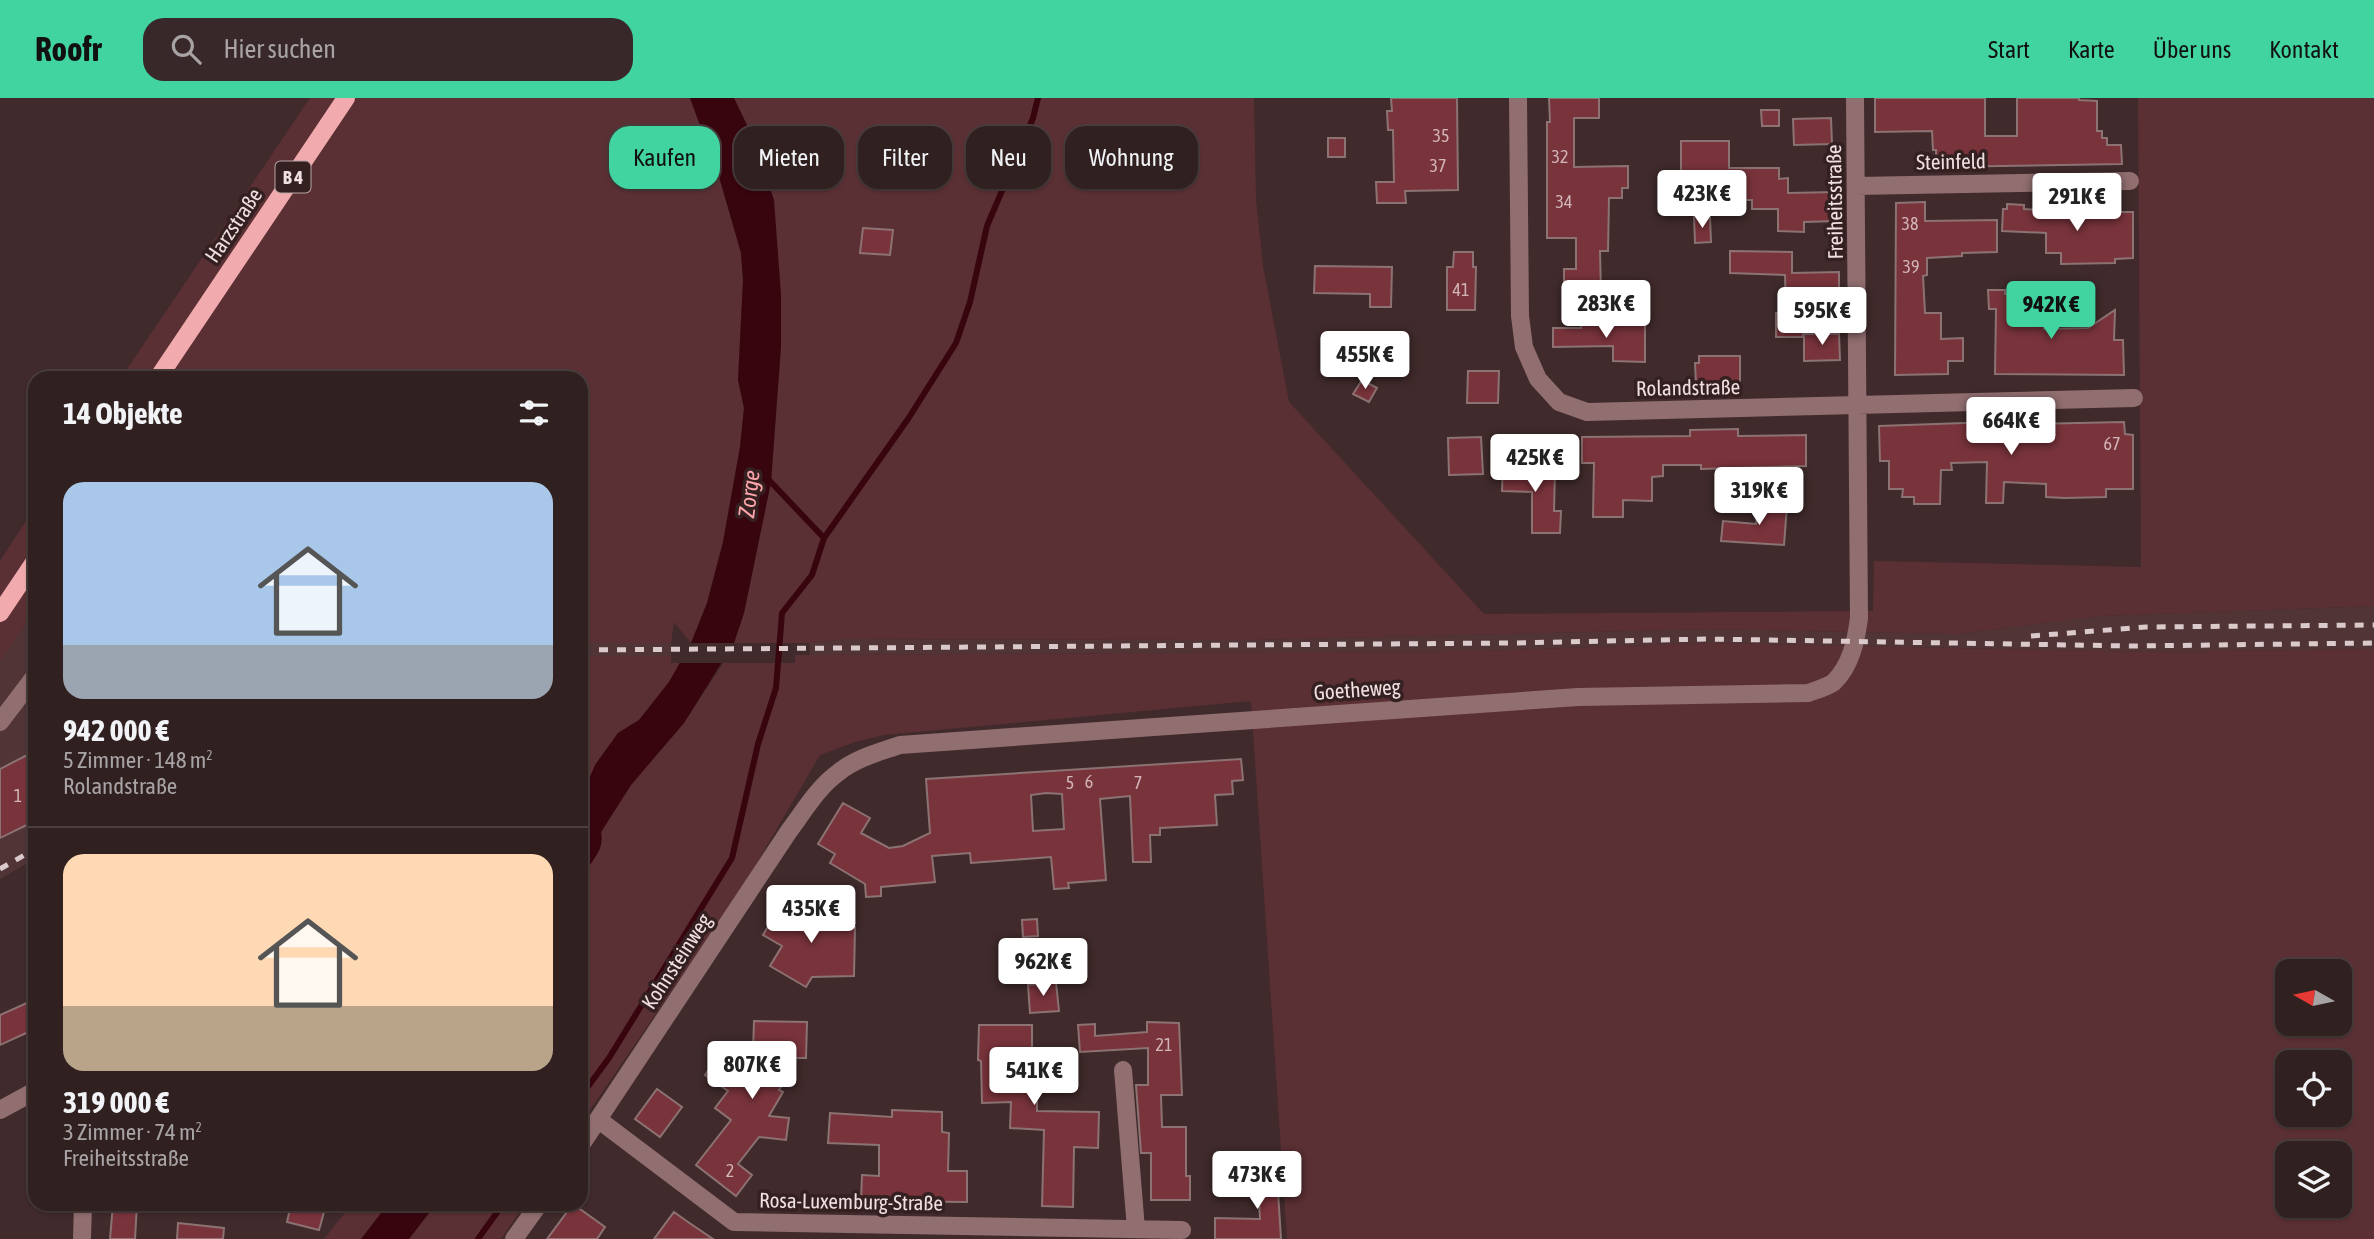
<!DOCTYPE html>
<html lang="de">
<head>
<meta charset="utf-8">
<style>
  :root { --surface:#302020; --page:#382829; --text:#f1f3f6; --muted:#a8a3a5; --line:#4b3e3e; --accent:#42d4a0 }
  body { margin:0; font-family:"Asap Condensed",sans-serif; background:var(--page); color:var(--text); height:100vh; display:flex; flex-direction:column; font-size:26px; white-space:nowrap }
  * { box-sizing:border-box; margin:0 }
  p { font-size:23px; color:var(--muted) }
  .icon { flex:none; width:38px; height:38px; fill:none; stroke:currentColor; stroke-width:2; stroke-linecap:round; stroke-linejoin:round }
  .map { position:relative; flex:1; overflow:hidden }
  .sheet { position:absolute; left:28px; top:273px; width:560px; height:840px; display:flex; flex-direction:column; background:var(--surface); border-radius:21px; box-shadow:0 2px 5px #0004,0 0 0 2px var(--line) }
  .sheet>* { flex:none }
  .top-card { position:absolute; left:609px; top:28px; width:665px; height:63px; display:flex; gap:14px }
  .needle { width:46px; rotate:279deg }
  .tools { position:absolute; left:2275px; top:861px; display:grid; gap:14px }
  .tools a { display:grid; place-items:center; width:77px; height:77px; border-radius:14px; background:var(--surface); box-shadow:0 2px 5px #0004,0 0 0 2px var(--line); font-size:35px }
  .price { position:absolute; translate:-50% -60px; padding:0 16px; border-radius:7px; background:#fff; color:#222; font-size:23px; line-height:46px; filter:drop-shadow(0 2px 4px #0008) }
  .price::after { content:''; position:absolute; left:50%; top:42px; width:21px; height:16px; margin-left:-10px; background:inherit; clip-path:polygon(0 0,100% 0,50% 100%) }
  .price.selected { background:var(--accent); color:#111 }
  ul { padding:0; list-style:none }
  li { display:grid; align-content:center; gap:14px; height:371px; padding:0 35px }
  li+li { border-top:2px solid var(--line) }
  li span { display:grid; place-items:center; height:217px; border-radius:21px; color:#555 }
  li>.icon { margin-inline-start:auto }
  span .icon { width:126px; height:126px; fill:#fffc; stroke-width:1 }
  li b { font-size:30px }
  h2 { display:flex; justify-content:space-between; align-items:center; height:84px; padding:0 35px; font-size:30px }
  .tag { padding:0 24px; border-radius:21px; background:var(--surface); box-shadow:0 2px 5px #0004,0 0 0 2px var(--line); font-size:24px; line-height:63px }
  .tag.selected { background:var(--accent); color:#111 }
  header { display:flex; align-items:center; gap:42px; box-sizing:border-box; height:98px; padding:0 35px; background:var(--accent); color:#111 }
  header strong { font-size:33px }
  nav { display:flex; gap:38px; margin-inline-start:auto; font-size:24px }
  .search { width:490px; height:63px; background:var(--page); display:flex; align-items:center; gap:18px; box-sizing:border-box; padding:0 24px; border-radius:21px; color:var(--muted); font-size:26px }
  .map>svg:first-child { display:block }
  .built { fill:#513436 }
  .green { fill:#5b3034; fill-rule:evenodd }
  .water { fill:#38050f }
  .pier { fill:#402a2b }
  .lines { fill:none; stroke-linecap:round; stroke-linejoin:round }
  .stream { stroke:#38050f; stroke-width:6 }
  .building { fill:#79333b; stroke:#8c7273; stroke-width:2; fill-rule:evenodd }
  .minor { stroke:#916e70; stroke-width:18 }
  .major { stroke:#f1abaf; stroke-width:18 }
  .rail { stroke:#dacacb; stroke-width:5; stroke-dasharray:9 9; stroke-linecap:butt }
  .labels { text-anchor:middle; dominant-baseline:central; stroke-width:7; stroke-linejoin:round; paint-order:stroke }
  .number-label { font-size:18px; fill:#d2b5b8 }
  .shield { fill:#352021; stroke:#b7a6a7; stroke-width:2 }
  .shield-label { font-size:19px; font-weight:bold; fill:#efe0e1 }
  .street-label { font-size:21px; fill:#efe0e1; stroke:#352021 }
  .water-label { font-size:23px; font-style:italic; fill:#faa4aa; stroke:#352021 }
</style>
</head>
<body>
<header>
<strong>Roofr</strong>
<div class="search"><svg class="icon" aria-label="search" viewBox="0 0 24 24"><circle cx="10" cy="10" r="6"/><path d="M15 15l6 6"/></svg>Hier suchen</div>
<nav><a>Start</a><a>Karte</a><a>Über uns</a><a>Kontakt</a></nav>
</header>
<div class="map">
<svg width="2374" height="1141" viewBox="0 0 2374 1141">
  <rect width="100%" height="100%" fill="#402a2b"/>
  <path class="built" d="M 2374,508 L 2374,551 L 2145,554 L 1709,545 L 1483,553 L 810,557 L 809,545 L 844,541 L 1249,542 L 1709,531 L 1958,536 L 2100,518 Z
    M 35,512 L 35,761 L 0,781 L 0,563 Z
    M 581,545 L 671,545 L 671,558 L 581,558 Z"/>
  <path class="green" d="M 310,0 L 690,0 L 720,82 L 741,155 L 743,182 L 738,282 L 744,310 L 740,349 L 723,444 L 707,505 L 691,545 L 674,524 L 671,545 L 581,545 L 581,280 L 121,280 Z
    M 734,0 L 1254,0 L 1256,102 L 1263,168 L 1289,304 L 1484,516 L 1873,513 L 1874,463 L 2141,469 L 2138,0 L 2374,0 L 2374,508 L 2100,518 L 1958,536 L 1709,531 L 1249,542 L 844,541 L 809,545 L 734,545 L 744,515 L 771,384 L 781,248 L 777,159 L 756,46 Z
    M 35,409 L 35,512 L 0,563 L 0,463 Z
    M 1709,545 L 2145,554 L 2374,551 L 2374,1141 L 1287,1141 L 1251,603 L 884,637 L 855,644 L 820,657 L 741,792 L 581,1025 L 581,812 L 590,791 L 587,770 C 596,758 604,750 601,734 L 631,687 L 684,625 L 723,565 L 795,565 L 795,557 L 1483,553 ZM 2287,873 L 2340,873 L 2340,926 L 2287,926 ZM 2287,964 L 2340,964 L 2340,1017 L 2287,1017 ZM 2287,1055 L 2340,1055 L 2340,1108 L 2287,1108 Z
    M 581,558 L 671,558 L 671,565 L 681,565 L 669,584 L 639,622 L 618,635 L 595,667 L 581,700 Z
    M 352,1106 L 388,1106 L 361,1141 L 324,1141 Z
    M 436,1106 L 525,1106 L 501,1141 L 409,1141 Z"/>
  <path class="water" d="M 690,0 L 734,0 L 756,46 L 774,102 L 781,197 L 781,248 L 771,384 L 744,515 L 734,545 L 684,625 L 631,687 L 601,734 C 604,750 596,758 587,771 L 590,791 L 581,812 L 581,700 L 595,667 L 618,635 L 639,622 L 669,584 L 691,545 L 707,505 L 723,444 L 740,349 L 744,310 L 738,282 L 743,182 L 741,155 L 720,82 Z
    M 388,1106 L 436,1106 L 409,1141 L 361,1141 Z"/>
  <path class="pier" d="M 687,545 L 737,545 L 727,565 L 677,565 Z"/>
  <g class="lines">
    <path class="stream" d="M 767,380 L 824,440
      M 581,998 L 609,960 L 732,760 L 758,646 L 776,590 L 782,515 L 812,477 L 824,440 L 908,321 L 956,245 L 970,204 L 987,128 L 1033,20 L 1038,0
      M 478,1141 L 503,1106"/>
  </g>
  <path class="building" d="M 1391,0 L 1457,0 L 1458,92 L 1405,93 L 1406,105 L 1377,105 L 1376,84 L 1394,84 L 1393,32 L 1388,32 L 1387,13 L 1392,13 Z
    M 1549,0 L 1599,0 L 1599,20 L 1574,20 L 1574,69 L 1628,68 L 1628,90 L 1622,90 L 1622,100 L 1609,100 L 1608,153 L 1600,153 L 1601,196 L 1593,196 L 1593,200 L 1564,200 L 1564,171 L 1576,171 L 1576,140 L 1547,140 L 1547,24 L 1550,24 Z
    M 1875,0 L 1985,0 L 1985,38 L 2017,38 L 2017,0 L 2079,0 L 2079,2 L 2097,3 L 2097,33 L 2102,33 L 2102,40 L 2107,40 L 2107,47 L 2121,47 L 2122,66 L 1936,69 L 1936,52 L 1933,52 L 1932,33 L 1875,34 Z
    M 1761,12 L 1779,12 L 1779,28 L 1762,28 Z
    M 1831,20 L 1832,46 L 1794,47 L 1793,21 Z
    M 1328,40 L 1345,40 L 1345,59 L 1328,59 Z
    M 1681,43 L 1729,43 L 1729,70 L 1779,70 L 1779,81 L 1788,80 L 1788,95 L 1837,94 L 1837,123 L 1804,124 L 1804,134 L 1778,133 L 1778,111 L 1752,111 L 1752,102 L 1720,102 L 1720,80 L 1681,81 Z
    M 1925,104 L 1925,123 L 1997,122 L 1997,154 L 1962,155 L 1962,158 L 1927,160 L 1927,177 L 1923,178 L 1925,215 L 1941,215 L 1941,241 L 1963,240 L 1963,263 L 1948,263 L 1948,276 L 1895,277 L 1896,105 Z
    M 2007,106 L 2024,107 L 2024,111 L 2040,112 L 2040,114 L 2133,114 L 2133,160 L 2115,161 L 2115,165 L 2061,166 L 2061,155 L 2046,155 L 2046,135 L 2002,133 L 2003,111 L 2007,111 Z
    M 1694,119 L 1710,119 L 1711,144 L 1695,145 Z
    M 863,130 L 893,132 L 890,157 L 860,155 Z
    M 1730,153 L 1792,154 L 1792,175 L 1839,174 L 1839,201 L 1802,202 L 1803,239 L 1776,239 L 1776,215 L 1786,215 L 1785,177 L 1730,175 Z
    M 1454,154 L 1473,154 L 1473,169 L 1476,169 L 1475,212 L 1447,212 L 1447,169 L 1453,169 Z
    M 1315,168 L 1392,169 L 1391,209 L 1370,209 L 1370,196 L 1314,195 Z
    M 1988,192 L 2005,192 L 2005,196 L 2045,197 L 2044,231 L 2088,230 L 2115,212 L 2114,242 L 2123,242 L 2124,277 L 1995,276 L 1996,211 L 1989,211 Z
    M 1581,227 L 1645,227 L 1645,264 L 1613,263 L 1613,248 L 1553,249 L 1553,230 L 1581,230 Z
    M 1804,236 L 1839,236 L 1840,262 L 1804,263 Z
    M 1699,258 L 1740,258 L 1740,290 L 1713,290 L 1713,286 L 1696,286 L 1695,265 L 1699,265 Z
    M 1468,273 L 1499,273 L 1498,305 L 1467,305 Z
    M 1362,282 L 1377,290 L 1369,304 L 1353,296 Z
    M 1992,324 L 1992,327 L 2124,324 L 2125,336 L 2133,337 L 2133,391 L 2106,391 L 2106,399 L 2065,400 L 2046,399 L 2046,386 L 2004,384 L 2003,405 L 1986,405 L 1987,364 L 1951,365 L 1952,372 L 1941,372 L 1940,406 L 1914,406 L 1914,399 L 1902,399 L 1903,391 L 1889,391 L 1889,363 L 1880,363 L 1879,328 Z
    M 1738,331 L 1738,338 L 1806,337 L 1806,368 L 1701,371 L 1701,367 L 1663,367 L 1663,378 L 1652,379 L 1652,403 L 1623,402 L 1623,419 L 1593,419 L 1594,365 L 1582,365 L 1582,339 L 1690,338 L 1690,332 Z
    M 1481,339 L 1483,376 L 1449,377 L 1448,340 Z
    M 1503,363 L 1528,365 L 1527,372 L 1555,373 L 1554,413 L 1561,413 L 1560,435 L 1532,435 L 1532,394 L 1502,393 Z
    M 1758,406 L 1787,408 L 1784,447 L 1721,443 L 1723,423 L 1756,426 Z
    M 35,653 L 35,723 L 0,740 L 0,671 Z
    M 1241,661 L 1243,682 L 1232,683 L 1233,696 L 1215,697 L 1217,727 L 1160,730 L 1160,737 L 1150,737 L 1151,764 L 1133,764 L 1130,698 L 1100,701 L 1106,782 L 1068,785 L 1069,790 L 1054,791 L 1051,759 L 971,765 L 970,755 L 932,758 L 935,784 L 881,789 L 881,798 L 866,799 L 865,786 L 830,765 L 835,756 L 818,746 L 843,705 L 870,720 L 861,735 L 889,750 L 903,748 L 930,735 L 926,681 ZM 1046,695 L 1062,696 L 1064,731 L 1033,733 L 1031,697 Z
    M 783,803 L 802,814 L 804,811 L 855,829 L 854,878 L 812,879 L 806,889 L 770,868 L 782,848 L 763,837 Z
    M 1037,821 L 1038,838 L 1023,839 L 1022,822 Z
    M 1056,884 L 1059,913 L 1030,915 L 1028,887 Z
    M 31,903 L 35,912 L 35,931 L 0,947 L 0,917 Z
    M 754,923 L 807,924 L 806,960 L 787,960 L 775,983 L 782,987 L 779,992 L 783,994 L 769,1018 L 789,1020 L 786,1042 L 759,1039 L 738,1066 L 752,1077 L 736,1098 L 696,1067 L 731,1022 L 715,1010 L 728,993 L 705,977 L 718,959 L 752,983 Z
    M 1147,924 L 1179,925 L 1182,997 L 1161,997 L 1162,1029 L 1186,1029 L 1186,1078 L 1190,1078 L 1190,1102 L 1151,1102 L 1151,1055 L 1141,1055 L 1136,987 L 1148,987 L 1148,950 L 1080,954 L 1078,927 L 1095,926 L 1095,938 L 1147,934 Z
    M 979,927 L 1032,927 L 1032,977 L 1037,977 L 1037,1013 L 1099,1014 L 1098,1050 L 1074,1049 L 1073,1109 L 1042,1108 L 1044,1032 L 1010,1030 L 1011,1004 L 982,1005 L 981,963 L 978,962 Z
    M 657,991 L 682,1009 L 660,1039 L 635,1021 Z
    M 892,1012 L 942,1014 L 942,1034 L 949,1035 L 948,1073 L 967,1073 L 967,1104 L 861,1103 L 862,1077 L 879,1078 L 879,1047 L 828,1045 L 830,1015 L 892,1019 Z
    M 1276,1062 L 1281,1141 L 1215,1141 L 1215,1120 L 1260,1121 L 1257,1064 Z
    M 113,1106 L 137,1106 L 135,1141 L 110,1141 Z
    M 291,1106 L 324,1114 L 319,1132 L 287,1124 Z
    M 573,1106 L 605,1129 L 597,1141 L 547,1141 Z
    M 674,1114 L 688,1124 L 713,1141 L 654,1141 Z
    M 178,1125 L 224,1130 L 223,1141 L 177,1141 Z"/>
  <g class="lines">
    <path class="minor" d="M 1518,0 L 1520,218 L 1524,249 L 1538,281 L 1559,304 L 1587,314 L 2134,300
      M 1856,88 L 2130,83
      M 0,624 L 35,578
      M 1123,972 L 1136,1131
      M 0,1012 L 35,993
      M 599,1022 L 734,1124 L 1182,1132
      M 581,1047 L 789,733 C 804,713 818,689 839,674 C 856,660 880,654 900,647 L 1578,599 L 1808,595 C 1816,592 1828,589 1834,584 C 1851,567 1856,543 1859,520 L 1855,0
      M 82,1141 L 83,1106
      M 514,1141 L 539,1106"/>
    <path class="major" d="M 158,280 L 346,0
      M 0,515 L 35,463"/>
    <path class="rail" d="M 2031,538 L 2146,529 L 2374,527
      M 581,552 L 1511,545 L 1707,541 L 2133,548 L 2374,545
      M 0,771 L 35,751"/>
  </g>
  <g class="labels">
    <g class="number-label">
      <text x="1441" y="37">35</text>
      <text x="1560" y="58">32</text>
      <text x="1438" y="67">37</text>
      <text x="1564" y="103">34</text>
      <text x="1910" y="125">38</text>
      <text x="1911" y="168">39</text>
      <text x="1461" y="191">41</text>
      <text x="2112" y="345">67</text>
      <text x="1089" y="683">6</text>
      <text x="1070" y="684">5</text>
      <text x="1138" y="684">7</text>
      <text x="18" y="697">1</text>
      <text x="1164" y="946">21</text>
      <text x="730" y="1072">2</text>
    </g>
    <rect class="shield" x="275.5" y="63.5" width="35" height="31" rx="5"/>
    <g class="shield-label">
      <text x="293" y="79">B 4</text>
    </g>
    <g class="street-label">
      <text transform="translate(1951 63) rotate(-1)">Steinfeld</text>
      <text transform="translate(1834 104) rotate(-91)">Freiheitsstraße</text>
      <text transform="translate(233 127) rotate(-56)">Harzstraße</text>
      <text transform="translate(1688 289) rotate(-1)">Rolandstraße</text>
      <text transform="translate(1357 591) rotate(-4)">Goetheweg</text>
      <text transform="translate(676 863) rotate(-57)">Kohnsteinweg</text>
      <text transform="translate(851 1103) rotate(1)">Rosa-Luxemburg-Straße</text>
    </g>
    <g class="water-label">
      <text transform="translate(749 396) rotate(-83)">Zorge</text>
    </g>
  </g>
</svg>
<div class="tools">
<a><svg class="needle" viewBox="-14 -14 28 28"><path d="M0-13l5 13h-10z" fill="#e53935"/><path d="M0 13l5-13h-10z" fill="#a8a3a5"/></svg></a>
<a><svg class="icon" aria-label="locate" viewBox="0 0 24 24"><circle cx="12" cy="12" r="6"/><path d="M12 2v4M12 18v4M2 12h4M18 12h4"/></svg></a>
<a><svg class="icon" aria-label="layers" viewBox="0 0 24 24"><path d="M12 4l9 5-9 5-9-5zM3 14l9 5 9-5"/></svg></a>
</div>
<b class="price" style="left:1702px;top:132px">423K €</b>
<b class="price" style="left:2077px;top:135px">291K €</b>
<b class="price" style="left:1606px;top:242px">283K €</b>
<b class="price selected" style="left:2051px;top:243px">942K €</b>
<b class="price" style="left:1822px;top:249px">595K €</b>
<b class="price" style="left:1365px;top:293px">455K €</b>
<b class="price" style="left:2011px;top:359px">664K €</b>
<b class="price" style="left:1535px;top:396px">425K €</b>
<b class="price" style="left:1759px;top:429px">319K €</b>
<b class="price" style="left:811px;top:847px">435K €</b>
<b class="price" style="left:1043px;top:900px">962K €</b>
<b class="price" style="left:752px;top:1003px">807K €</b>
<b class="price" style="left:1034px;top:1009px">541K €</b>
<b class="price" style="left:1257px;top:1113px">473K €</b>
<div class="top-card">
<a class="tag selected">Kaufen</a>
<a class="tag">Mieten</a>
<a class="tag">Filter</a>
<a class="tag">Neu</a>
<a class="tag">Wohnung</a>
</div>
<section class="sheet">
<h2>14 Objekte<svg class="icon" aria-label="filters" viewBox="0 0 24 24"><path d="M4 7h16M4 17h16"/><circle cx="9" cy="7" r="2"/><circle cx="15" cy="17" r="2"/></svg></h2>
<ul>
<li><span style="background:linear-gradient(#a9c7e8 75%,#9aa5b1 0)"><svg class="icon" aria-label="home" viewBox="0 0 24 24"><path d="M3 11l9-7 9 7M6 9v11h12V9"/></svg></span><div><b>942 000 €</b><p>5 Zimmer · 148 m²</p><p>Rolandstraße</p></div></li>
<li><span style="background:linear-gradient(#ffd9b3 70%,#b9a48a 0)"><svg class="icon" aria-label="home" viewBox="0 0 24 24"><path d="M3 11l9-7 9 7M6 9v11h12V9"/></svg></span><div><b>319 000 €</b><p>3 Zimmer · 74 m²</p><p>Freiheitsstraße</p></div></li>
</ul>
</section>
</div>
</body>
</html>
